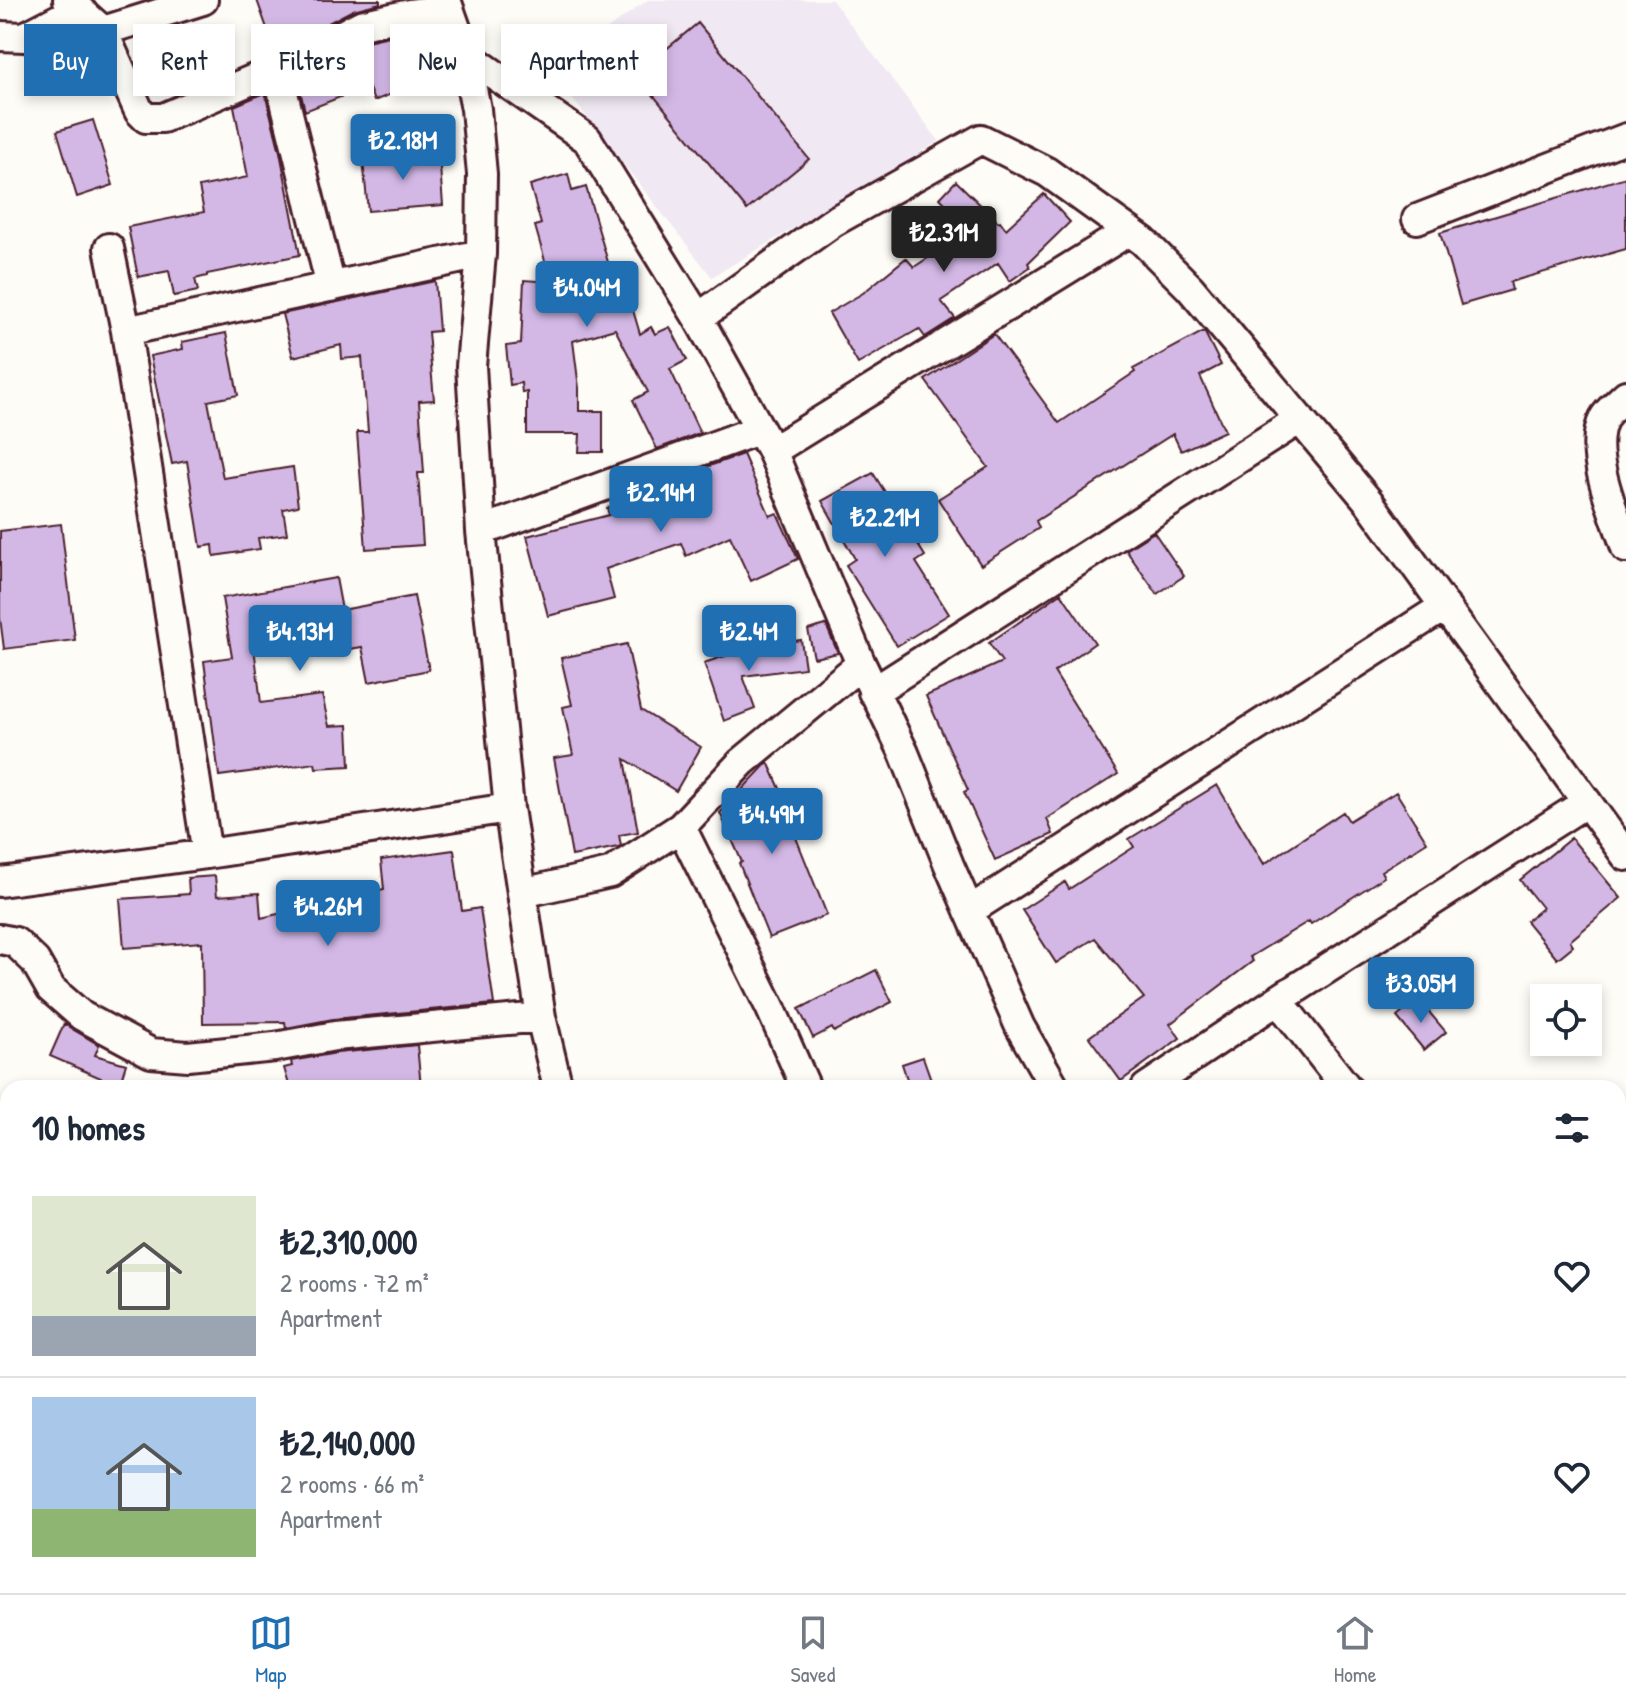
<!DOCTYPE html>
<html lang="en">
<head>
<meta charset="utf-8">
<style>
  :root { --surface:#fff; --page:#f2f2f3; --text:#1f2937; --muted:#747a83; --line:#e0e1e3; --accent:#1f6fb2 }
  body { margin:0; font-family:"Patrick Hand",sans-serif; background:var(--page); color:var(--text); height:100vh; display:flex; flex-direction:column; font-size:30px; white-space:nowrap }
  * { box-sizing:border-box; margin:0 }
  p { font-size:26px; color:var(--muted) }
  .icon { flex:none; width:44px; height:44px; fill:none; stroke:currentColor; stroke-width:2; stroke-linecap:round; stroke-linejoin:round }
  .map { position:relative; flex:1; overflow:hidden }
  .sheet { position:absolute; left:0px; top:1080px; width:1626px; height:514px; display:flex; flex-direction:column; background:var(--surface); border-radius:24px 24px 0 0; box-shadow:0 4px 12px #0003 }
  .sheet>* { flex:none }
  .top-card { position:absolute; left:24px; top:24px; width:800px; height:72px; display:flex; gap:16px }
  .buttons { position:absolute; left:1530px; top:984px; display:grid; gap:16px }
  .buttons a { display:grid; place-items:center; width:72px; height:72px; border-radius:0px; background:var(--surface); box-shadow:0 4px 12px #0003; font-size:40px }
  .price { position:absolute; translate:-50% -68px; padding:0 18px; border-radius:8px; background:var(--accent); color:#fff; font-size:26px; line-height:52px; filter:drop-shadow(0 2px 4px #0008) }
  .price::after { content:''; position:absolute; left:50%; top:48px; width:24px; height:18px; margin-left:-12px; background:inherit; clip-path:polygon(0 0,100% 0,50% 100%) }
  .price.on { background:#222; color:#fff }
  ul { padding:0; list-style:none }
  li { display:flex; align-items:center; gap:24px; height:200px; padding:0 32px }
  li+li { border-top:2px solid var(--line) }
  li span { display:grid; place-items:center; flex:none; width:224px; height:160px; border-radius:0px; color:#555 }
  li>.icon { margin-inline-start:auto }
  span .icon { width:96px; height:96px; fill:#fffc; stroke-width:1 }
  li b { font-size:34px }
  h2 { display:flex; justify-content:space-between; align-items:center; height:96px; padding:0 32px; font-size:34px }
  .pill { padding:0 28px; border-radius:0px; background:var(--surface); box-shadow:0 4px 12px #0003; font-size:28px; line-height:72px }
  .pill.on { background:var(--accent); color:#fff }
  .dock { display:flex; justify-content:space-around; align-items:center; height:112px; border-top:2px solid var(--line); background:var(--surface); font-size:22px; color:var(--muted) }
  .dock a { display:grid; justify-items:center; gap:4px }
  .dock .on { color:var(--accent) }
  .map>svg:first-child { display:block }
  .built { fill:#f0e8f2 }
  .building { fill:#d3b8e6; stroke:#4a1f2b; stroke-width:2 }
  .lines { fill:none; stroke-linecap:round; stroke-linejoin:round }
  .minor-casing { stroke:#4a1f2b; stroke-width:34 }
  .minor { stroke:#fdfcf7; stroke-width:28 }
</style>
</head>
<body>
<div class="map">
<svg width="1626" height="1593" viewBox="0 0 1626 1593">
  <rect width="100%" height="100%" fill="#fdfcf7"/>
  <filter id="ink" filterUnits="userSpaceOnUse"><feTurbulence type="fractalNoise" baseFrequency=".0125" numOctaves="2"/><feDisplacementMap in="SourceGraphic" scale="16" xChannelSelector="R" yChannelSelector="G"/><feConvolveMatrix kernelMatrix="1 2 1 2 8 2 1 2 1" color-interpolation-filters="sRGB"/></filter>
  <g filter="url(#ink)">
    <path class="built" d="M 648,0 L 832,0 L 939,141 L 712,277 L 550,70 Z"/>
    <path class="building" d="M 257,0 L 380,0 L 380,3 L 353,10 L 275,51 Z
      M 698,23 L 809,159 L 747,210 L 636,74 Z
      M 178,26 L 195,60 L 170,73 L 150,34 Z
      M 398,34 L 406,55 L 423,48 L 434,77 L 374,101 L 368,86 L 305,111 L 297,78 L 367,41 Z
      M 214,56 L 223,74 L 191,87 L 183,72 Z
      M 265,93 L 280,152 L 300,255 L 207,274 L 207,276 L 195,279 L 198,291 L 174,296 L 169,271 L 138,277 L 128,227 L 204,212 L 199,187 L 248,177 L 234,106 Z
      M 93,120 L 113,185 L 77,197 L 57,131 Z
      M 439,154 L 443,205 L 368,211 L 363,160 Z
      M 568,174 L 572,191 L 586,187 L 610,269 L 620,266 L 640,334 L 651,327 L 655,334 L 670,327 L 687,360 L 670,369 L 700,433 L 657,449 L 633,400 L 648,392 L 615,329 L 573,341 L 579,388 L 579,411 L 603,411 L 603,452 L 579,452 L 580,434 L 527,434 L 527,392 L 522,393 L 521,383 L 510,385 L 506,346 L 521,344 L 524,280 L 551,282 L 535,226 L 541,224 L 530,185 Z
      M 1626,177 L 1626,249 L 1510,282 L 1512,290 L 1461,305 L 1440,233 Z
      M 956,181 L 998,222 L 1000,221 L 1006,229 L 1044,194 L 1070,222 L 1028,263 L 1030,267 L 1010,281 L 998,263 L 941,301 L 955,318 L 925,337 L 919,329 L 858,364 L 829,313 L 863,293 L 906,258 L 914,267 L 971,230 L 940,198 Z
      M 435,281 L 439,331 L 428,332 L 434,400 L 419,401 L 424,473 L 418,473 L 423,545 L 366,549 L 357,432 L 368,432 L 362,357 L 342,359 L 341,345 L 293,357 L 282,314 Z
      M 1204,331 L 1221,365 L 1200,376 L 1225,431 L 1181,451 L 1173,434 L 1036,521 L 1039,528 L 981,565 L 938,499 L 988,467 L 925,380 L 994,334 L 1059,423 L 1135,372 L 1133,369 Z
      M 226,333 L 238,395 L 208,401 L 223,478 L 293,467 L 298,506 L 283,509 L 287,534 L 258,538 L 260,549 L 214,556 L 213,545 L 201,547 L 187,461 L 172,464 L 150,356 L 183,349 L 182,342 Z
      M 743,454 L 770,516 L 777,513 L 798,559 L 751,581 L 730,536 L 686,556 L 681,543 L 606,569 L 614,599 L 548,616 L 527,536 L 609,515 L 607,508 L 658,491 L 656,485 Z
      M 873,473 L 925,556 L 916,562 L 949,614 L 897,646 L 846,565 L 855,559 L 822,501 Z
      M 61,524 L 75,640 L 4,649 L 0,618 L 0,531 Z
      M 1154,532 L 1184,576 L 1157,594 L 1126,550 Z
      M 336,578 L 342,610 L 414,596 L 429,670 L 369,682 L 362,647 L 305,656 L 302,639 L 254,647 L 261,703 L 322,695 L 329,726 L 348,725 L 350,766 L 316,768 L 315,763 L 219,776 L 204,661 L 232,657 L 222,598 Z
      M 1061,593 L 1095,643 L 1054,672 L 1118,774 L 1047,819 L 1053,834 L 995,860 L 964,792 L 968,790 L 926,696 L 1002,662 L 989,643 Z
      M 826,625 L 838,653 L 814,658 L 808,630 Z
      M 801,640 L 805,668 L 743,676 L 755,709 L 724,721 L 704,663 L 749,648 Z
      M 627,644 L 641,710 L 701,747 L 676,791 L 625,759 L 638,832 L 619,835 L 621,846 L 618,847 L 572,856 L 554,758 L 573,755 L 563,707 L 572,705 L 561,658 Z
      M 768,762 L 798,828 L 793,830 L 827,915 L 769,938 L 739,863 L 742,862 L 720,813 Z
      M 1217,785 L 1264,864 L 1343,812 L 1349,821 L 1396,792 L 1427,842 L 1381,871 L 1384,877 L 1311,924 L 1309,921 L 1250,957 L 1253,961 L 1170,1024 L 1180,1038 L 1121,1081 L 1089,1037 L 1144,998 L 1095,938 L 1056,963 L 1022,910 L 1065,882 L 1069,889 L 1134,847 L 1129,839 Z
      M 1571,838 L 1621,898 L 1570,941 L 1573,946 L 1557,959 L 1526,921 L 1542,908 L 1520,880 Z
      M 454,850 L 462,911 L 480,908 L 494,1004 L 333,1019 L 286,1028 L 285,1022 L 203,1023 L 202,942 L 124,948 L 120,899 L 189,894 L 188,878 L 215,876 L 217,896 L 259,893 L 261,918 L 384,889 L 381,860 Z
      M 876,970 L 892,1002 L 834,1032 L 832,1028 L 813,1038 L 799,1009 Z
      M 1418,999 L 1446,1032 L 1424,1050 L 1397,1017 Z
      M 64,1024 L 99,1045 L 95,1055 L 126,1064 L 119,1086 L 50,1056 Z
      M 417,1045 L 421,1087 L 290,1088 L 284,1068 L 292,1066 L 291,1061 L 337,1053 Z
      M 923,1057 L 934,1088 L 910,1088 L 902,1064 Z"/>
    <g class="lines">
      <defs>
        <path id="minor" d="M 68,0 L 103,31 L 203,0
          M 446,0 L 465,54 L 476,109 L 482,174 L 481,254 L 471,366 L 481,531 L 509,808 L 541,1017 L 558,1088
          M 103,31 L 139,111 L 146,118 L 163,118 L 277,69 L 361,25 L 410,14 L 449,9
          M 0,36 L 24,37 L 78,9
          M 465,54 L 587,139 L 698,318 L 772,451 L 861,664 L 904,753 L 949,865 L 1020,1027 L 1055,1088
          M 277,69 L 331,287
          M 1417,219 L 1626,138
          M 109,248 L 126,331 L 207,854
          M 698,318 L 833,222 L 981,139 L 1047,172 L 1143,241 L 1190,288 L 1369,502 L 1626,856
          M 126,331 L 481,254
          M 1626,395 C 1619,402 1608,410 1604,418 C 1586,452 1615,513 1626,548
          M 772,451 L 1129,231
          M 481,531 L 758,430
          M 873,692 L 1300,419
          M 681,827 L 771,1009 L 806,1088
          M 0,882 L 207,854 L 509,808
          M 522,893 L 610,873 L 681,827 L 742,762 L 861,664
          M 969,911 L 1445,606
          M 0,939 L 15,942 L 35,961 L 51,989 L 82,1016 L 151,1053 L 188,1056 L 275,1047 L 335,1036 L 541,1017
          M 1278,1000 L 1347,1088
          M 1146,1088 L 1278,1000 L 1587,802
          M 1618,1354 L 1626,1363
          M 0,1372 L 8,1343
          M 553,1586 L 571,1593
          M 926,1586 L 934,1593
          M 1498,1586 L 1505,1593
          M 102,1593 L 158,1586
          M 633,1593 L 639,1586"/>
      </defs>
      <use href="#minor" class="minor-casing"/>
      <use href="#minor" class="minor"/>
    </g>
  </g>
</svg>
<div class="buttons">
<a><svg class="icon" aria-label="locate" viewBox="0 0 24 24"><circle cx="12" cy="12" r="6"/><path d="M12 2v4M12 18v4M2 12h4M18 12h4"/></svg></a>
</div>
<b class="price" style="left:403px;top:182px">₺2.18M</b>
<b class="price on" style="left:944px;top:274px">₺2.31M</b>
<b class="price" style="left:587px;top:329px">₺4.04M</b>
<b class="price" style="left:661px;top:534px">₺2.14M</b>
<b class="price" style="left:885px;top:559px">₺2.21M</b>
<b class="price" style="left:300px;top:673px">₺4.13M</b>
<b class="price" style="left:749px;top:673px">₺2.4M</b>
<b class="price" style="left:772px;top:856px">₺4.49M</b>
<b class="price" style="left:328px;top:948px">₺4.26M</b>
<b class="price" style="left:1421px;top:1025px">₺3.05M</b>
<div class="top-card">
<a class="pill on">Buy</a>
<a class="pill">Rent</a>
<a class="pill">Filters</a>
<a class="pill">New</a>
<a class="pill">Apartment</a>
</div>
<section class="sheet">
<h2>10 homes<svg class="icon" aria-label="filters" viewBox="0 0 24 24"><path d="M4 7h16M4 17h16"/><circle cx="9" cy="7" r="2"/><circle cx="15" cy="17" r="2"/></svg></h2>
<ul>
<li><span style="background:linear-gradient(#dfe7d0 75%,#9aa5b1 0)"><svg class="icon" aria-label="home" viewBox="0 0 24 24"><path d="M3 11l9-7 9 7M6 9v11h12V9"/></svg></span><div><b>₺2,310,000</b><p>2 rooms · 72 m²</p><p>Apartment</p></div><svg class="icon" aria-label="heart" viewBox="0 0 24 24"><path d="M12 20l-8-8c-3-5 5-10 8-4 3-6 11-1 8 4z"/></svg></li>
<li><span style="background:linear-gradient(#a9c7e8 70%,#8fb573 0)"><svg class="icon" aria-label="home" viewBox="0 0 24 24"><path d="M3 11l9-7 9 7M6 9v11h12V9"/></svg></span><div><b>₺2,140,000</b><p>2 rooms · 66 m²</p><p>Apartment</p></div><svg class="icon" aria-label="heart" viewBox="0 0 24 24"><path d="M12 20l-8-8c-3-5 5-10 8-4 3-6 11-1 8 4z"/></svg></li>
</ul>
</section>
</div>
<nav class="dock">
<a class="on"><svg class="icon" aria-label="map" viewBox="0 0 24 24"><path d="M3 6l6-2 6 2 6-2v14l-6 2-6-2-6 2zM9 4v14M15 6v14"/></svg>Map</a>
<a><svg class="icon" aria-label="saved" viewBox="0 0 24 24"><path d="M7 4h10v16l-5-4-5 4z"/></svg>Saved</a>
<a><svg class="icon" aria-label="home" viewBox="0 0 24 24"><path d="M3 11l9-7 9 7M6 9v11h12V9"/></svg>Home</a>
</nav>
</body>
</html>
